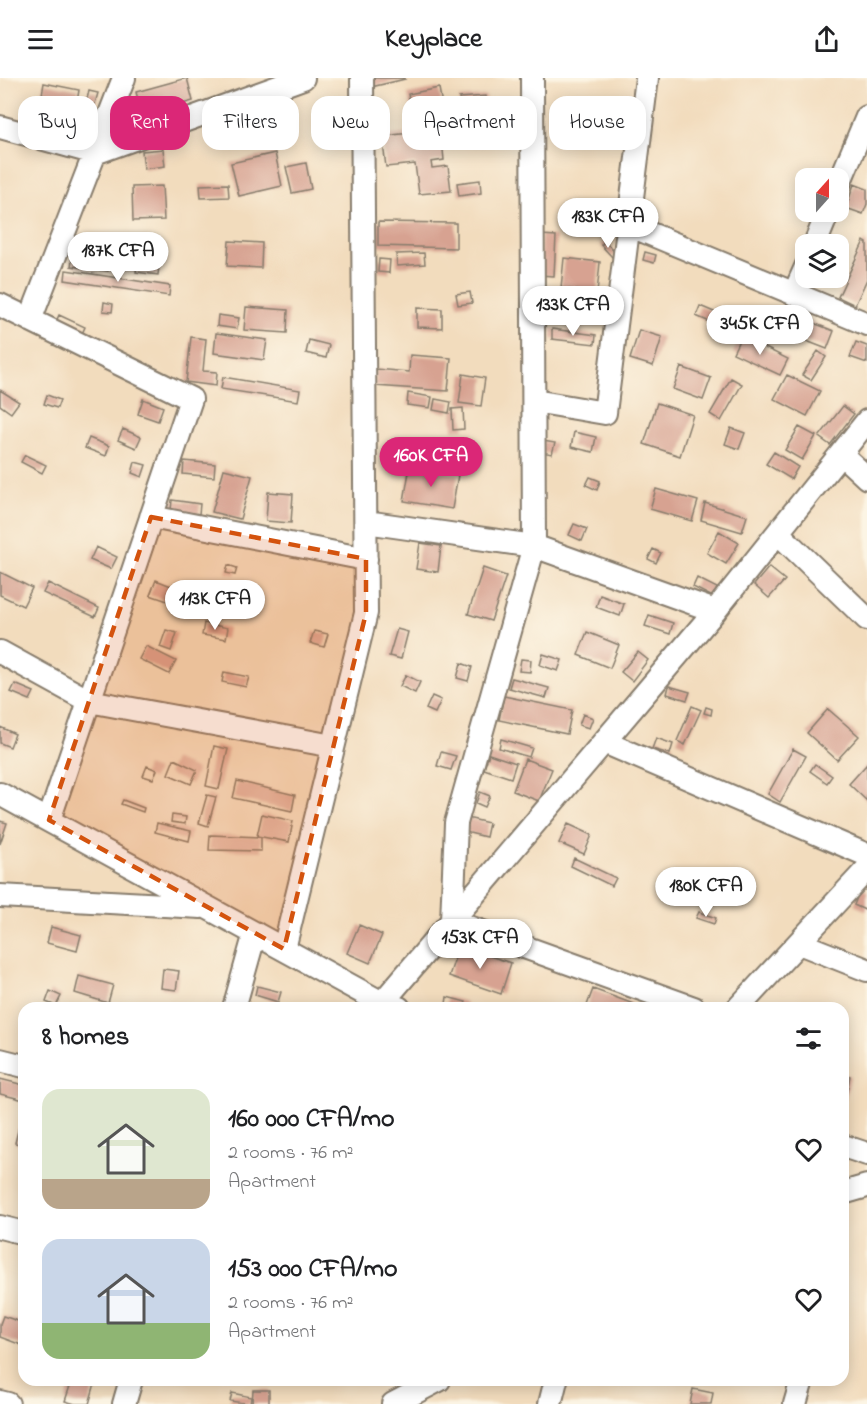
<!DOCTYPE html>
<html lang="en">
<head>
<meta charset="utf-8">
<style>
  :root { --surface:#fff; --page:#f2f2f2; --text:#202124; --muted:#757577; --accent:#db2777 }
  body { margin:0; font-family:"Indie Flower",sans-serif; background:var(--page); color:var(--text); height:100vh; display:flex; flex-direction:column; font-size:22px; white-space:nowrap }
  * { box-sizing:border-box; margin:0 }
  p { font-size:20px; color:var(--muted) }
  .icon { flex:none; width:33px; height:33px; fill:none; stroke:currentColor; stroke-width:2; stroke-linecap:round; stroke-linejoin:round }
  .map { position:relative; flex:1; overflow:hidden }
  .drawer { position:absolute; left:18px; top:924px; width:831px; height:384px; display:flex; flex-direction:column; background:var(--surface); border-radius:18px; box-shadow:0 3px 15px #0003 }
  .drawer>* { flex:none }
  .hud { position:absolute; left:18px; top:18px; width:831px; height:54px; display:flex; gap:12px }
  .needle { width:39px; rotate:21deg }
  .buttons { position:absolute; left:795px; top:90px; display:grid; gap:12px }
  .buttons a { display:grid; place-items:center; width:54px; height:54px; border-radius:12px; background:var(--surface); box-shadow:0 3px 15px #0003; font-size:30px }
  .price { position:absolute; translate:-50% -51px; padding:0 14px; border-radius:21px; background:#fff; color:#222; font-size:20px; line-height:39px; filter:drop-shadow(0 2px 3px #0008) }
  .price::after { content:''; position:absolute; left:50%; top:36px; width:18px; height:14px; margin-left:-9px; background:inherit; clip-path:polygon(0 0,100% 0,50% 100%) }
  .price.selected { background:var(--accent); color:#fff }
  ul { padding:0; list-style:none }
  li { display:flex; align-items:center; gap:18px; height:150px; padding:0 24px }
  li span { display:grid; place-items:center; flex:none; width:168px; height:120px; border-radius:18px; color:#555 }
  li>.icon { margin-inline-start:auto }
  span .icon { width:72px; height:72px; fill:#fffc; stroke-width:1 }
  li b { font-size:26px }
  h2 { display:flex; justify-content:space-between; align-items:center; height:72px; padding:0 24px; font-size:26px }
  .tag { padding:0 21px; border-radius:18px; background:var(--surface); box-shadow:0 3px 15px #0003; font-size:21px; line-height:54px }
  .tag.selected { background:var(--accent); color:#fff }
  header { display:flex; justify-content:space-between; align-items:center; height:78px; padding:0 24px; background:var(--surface); font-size:27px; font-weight:700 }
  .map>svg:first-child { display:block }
  .building { fill:#d7a291 }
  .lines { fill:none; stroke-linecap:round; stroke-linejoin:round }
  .minor-casing { stroke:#877c6c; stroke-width:26 }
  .minor { stroke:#fff; stroke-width:22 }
  .marked { fill:#d4530e; fill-opacity:0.2; stroke:#d4530e; stroke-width:4.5; stroke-dasharray:12 8; stroke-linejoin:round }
</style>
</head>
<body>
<header><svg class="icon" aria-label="menu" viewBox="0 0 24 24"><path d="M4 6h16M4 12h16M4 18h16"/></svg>Keyplace<svg class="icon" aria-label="share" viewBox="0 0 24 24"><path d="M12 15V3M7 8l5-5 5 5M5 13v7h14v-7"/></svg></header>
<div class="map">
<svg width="867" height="1326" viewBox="0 0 867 1326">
  <rect width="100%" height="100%" fill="#fcf5e5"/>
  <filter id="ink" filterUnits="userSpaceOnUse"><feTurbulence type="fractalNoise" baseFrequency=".0167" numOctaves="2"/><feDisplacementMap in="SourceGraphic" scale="12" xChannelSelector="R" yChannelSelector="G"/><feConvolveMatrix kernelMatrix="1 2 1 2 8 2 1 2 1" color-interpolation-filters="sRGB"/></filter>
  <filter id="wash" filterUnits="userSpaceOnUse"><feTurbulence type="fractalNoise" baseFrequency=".008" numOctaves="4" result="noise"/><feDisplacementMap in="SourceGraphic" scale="24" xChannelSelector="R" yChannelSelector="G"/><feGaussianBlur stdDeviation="1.35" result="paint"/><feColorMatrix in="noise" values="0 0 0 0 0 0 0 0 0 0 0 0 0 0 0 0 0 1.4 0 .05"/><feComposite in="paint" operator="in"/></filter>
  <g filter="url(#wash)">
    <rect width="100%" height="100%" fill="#f2dcbd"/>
    <g id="blocks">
      <path class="building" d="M 187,0 L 193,23 L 142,37 L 136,14 Z
        M 368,0 L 404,0 L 405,1 L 371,9 Z
        M 44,5 L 79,12 L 77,24 L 42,17 Z
        M 439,10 L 445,44 L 414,50 L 408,16 Z
        M 89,13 L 98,15 L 84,65 L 76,63 Z
        M 486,18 L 489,47 L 462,49 L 459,20 Z
        M 41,22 L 50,23 L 47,47 L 37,45 Z
        M 441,52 L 444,82 L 431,84 L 432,90 L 448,88 L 451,113 L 419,116 L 415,86 L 386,89 L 382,58 Z
        M 163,71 L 165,88 L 144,91 L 142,73 Z
        M 275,75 L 282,108 L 239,118 L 231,85 Z
        M 306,85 L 311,111 L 292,115 L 286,89 Z
        M 480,102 L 481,115 L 459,118 L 457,105 Z
        M 228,106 L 229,119 L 201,120 L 200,107 Z
        M 854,106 L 867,111 L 867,126 L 863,136 L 846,130 Z
        M 162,108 L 164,142 L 133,143 L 132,109 Z
        M 378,144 L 456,145 L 456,170 L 378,168 Z
        M 541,157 L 556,158 L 554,198 L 539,197 Z
        M 229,163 L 262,165 L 261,190 L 227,188 Z
        M 605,163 L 616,176 L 612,179 L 601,167 Z
        M 864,163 L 867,165 L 867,201 L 855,227 L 838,219 Z
        M 113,172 L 123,173 L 120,191 L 110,190 Z
        M 645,174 L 656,177 L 654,185 L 643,182 Z
        M 424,175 L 425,186 L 397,188 L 396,176 Z
        M 73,176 L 110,181 L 108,193 L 71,188 Z
        M 138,177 L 160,180 L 158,197 L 136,194 Z
        M 564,180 L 600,184 L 597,215 L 561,210 Z
        M 379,181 L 390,182 L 389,195 L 378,194 Z
        M 66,192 L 170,208 L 169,218 L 65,202 Z
        M 470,214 L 472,225 L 458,227 L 456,216 Z
        M 575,222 L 604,222 L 604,231 L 575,231 Z
        M 104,224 L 113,226 L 112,234 L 103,233 Z
        M 700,228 L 728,240 L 724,250 L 696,238 Z
        M 246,229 L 288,232 L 287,255 L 244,252 Z
        M 417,230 L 442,231 L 442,250 L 417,249 Z
        M 785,234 L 834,253 L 827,271 L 778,252 Z
        M 59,237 L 85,249 L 81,258 L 55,246 Z
        M 218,237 L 239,240 L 237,251 L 217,248 Z
        M 552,251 L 596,257 L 595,266 L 552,261 Z
        M 639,252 L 662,259 L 653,288 L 630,281 Z
        M 216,255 L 267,262 L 264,282 L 214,275 Z
        M 741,258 L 788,281 L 780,297 L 733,275 Z
        M 191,259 L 206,261 L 203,293 L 217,294 L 216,308 L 186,304 Z
        M 309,262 L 329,267 L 326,280 L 306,275 Z
        M 856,264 L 867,268 L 867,285 L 850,279 Z
        M 818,273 L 826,279 L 811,302 L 802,297 Z
        M 410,277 L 451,280 L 448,313 L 375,308 L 376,291 L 409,294 Z
        M 681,289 L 711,300 L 703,322 L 673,311 Z
        M 463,296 L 485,300 L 481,328 L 459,325 Z
        M 787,297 L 820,313 L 807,338 L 774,321 Z
        M 223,299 L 300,312 L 298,323 L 221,311 Z
        M 731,300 L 742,306 L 721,343 L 710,336 Z
        M 0,312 L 19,324 L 11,335 L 0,327 Z
        M 408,315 L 432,319 L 430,330 L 407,327 Z
        M 47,317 L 60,322 L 57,330 L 44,326 Z
        M 143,321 L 163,329 L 158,343 L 138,336 Z
        M 435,321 L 451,324 L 449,335 L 433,332 Z
        M 657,325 L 693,337 L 680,378 L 644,366 Z
        M 843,328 L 854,336 L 830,367 L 819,359 Z
        M 463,330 L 464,351 L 453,352 L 452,331 Z
        M 799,349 L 816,358 L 802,382 L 785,372 Z
        M 731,350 L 745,355 L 739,371 L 725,366 Z
        M 123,351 L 141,359 L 136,370 L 118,362 Z
        M 574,354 L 596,359 L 593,374 L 571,369 Z
        M 89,360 L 109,368 L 106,378 L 85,370 Z
        M 543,363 L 555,365 L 552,376 L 541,374 Z
        M 774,374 L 798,389 L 791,401 L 766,386 Z
        M 25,377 L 46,387 L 42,395 L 21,384 Z
        M 184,383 L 215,386 L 214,399 L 183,396 Z
        M 135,384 L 146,387 L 142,399 L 132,395 Z
        M 410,388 L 458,397 L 452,431 L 404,423 Z
        M 224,391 L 252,398 L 240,441 L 212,434 Z
        M 590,399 L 600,403 L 597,412 L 586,407 Z
        M 656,411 L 698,423 L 692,443 L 650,431 Z
        M 268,414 L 293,416 L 291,445 L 266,443 Z
        M 172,422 L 200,426 L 199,436 L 171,432 Z
        M 705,425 L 747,438 L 742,454 L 701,442 Z
        M 574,446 L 587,451 L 582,463 L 569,457 Z
        M 719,453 L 739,465 L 726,486 L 707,475 Z
        M 420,465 L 441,468 L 438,494 L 416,491 Z
        M 96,469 L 117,479 L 111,491 L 90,482 Z
        M 653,471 L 661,475 L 656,485 L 648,481 Z
        M 228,487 L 237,490 L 235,497 L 226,495 Z
        M 769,489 L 785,502 L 769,520 L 754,507 Z
        M 483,490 L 506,498 L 491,543 L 468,536 Z
        M 0,494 L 32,510 L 23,528 L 0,517 Z
        M 697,500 L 717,510 L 713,519 L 693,509 Z
        M 156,502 L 181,512 L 176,526 L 150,517 Z
        M 48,505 L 99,530 L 95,539 L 43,515 Z
        M 600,517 L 624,526 L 620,538 L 596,529 Z
        M 649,537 L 673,545 L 670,556 L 645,548 Z
        M 204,545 L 228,550 L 226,561 L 202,557 Z
        M 397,551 L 408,554 L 401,581 L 389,578 Z
        M 166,552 L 177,555 L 171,573 L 160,569 Z
        M 314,553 L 328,556 L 324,569 L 310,565 Z
        M 587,554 L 619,567 L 610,590 L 578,577 Z
        M 146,568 L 176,583 L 169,596 L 139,581 Z
        M 638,574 L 648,582 L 632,603 L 621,594 Z
        M 543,576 L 562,582 L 558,593 L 540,587 Z
        M 521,581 L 531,582 L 530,594 L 519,593 Z
        M 461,585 L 472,589 L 468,603 L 457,600 Z
        M 224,594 L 249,599 L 246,609 L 222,604 Z
        M 406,597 L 420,604 L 415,615 L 400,608 Z
        M 512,600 L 549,610 L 546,620 L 509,610 Z
        M 15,606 L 34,614 L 30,622 L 11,614 Z
        M 669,608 L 690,614 L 687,622 L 667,616 Z
        M 432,618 L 441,622 L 435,635 L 426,631 Z
        M 504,618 L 572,632 L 567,656 L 499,642 Z
        M 692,628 L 701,632 L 685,667 L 677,663 Z
        M 706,629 L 712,631 L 711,637 L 704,635 Z
        M 828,631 L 859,658 L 837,682 L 807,655 Z
        M 583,636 L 593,640 L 589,650 L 579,647 Z
        M 0,649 L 15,656 L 10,669 L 0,665 Z
        M 656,660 L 673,666 L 670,676 L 652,671 Z
        M 501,661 L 532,670 L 529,679 L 499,670 Z
        M 214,668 L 228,671 L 219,711 L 206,708 Z
        M 793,671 L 806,678 L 780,724 L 768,716 Z
        M 441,674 L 456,678 L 451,692 L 437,688 Z
        M 489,676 L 516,685 L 511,700 L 484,691 Z
        M 174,681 L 197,692 L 191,706 L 168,696 Z
        M 525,681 L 552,691 L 539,723 L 513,713 Z
        M 815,686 L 832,698 L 827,705 L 810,693 Z
        M 867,686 L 867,723 L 849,706 Z
        M 147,688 L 157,692 L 153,701 L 143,698 Z
        M 237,703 L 295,717 L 292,733 L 233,720 Z
        M 480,714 L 490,718 L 485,729 L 476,725 Z
        M 207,717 L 216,719 L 208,748 L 199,745 Z
        M 123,722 L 144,730 L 143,734 L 121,726 Z
        M 262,736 L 293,743 L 289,764 L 257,758 Z
        M 172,737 L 186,739 L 185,746 L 171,744 Z
        M 467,740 L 489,745 L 486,759 L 465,754 Z
        M 0,743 L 7,745 L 0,766 Z
        M 157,745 L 191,753 L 189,763 L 155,754 Z
        M 568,746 L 592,757 L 584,776 L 559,765 Z
        M 210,757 L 261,759 L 261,773 L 209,772 Z
        M 574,780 L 616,800 L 612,808 L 571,788 Z
        M 861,810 L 867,812 L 867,833 L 854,827 Z
        M 699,834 L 716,840 L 714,846 L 696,840 Z
        M 359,847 L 382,857 L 370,885 L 347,875 Z
        M 51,849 L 81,857 L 77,873 L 47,865 Z
        M 459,868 L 511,885 L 501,916 L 449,898 Z
        M 163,891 L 179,893 L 176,912 L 161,910 Z
        M 79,898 L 113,907 L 108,925 L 75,915 Z
        M 257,908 L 281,914 L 278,924 L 255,917 Z
        M 593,911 L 639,928 L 639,930 L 586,930 Z
        M 50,913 L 61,918 L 56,928 L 46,924 Z
        M 447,919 L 466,924 L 464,930 L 446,926 Z
        M 843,996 L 850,998 L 845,1023 L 843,1022 Z
        M 0,1001 L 24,1007 L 24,1022 L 0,1016 Z
        M 23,1032 L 24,1032 L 24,1067 L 15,1065 Z
        M 3,1238 L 24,1245 L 24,1268 L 0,1259 L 0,1246 Z
        M 72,1302 L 96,1302 L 89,1326 L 75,1326 L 65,1323 Z
        M 757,1302 L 772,1302 L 771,1306 Z
        M 693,1311 L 713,1315 L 711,1326 L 690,1326 Z
        M 253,1312 L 269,1312 L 269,1326 L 252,1326 Z
        M 232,1315 L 251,1319 L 250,1326 L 230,1323 Z"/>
    </g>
  </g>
  <g filter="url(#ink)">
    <use href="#blocks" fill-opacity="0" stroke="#877c6c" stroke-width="1.5"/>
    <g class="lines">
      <defs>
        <path id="minor" d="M 532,0 L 534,468 L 456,745 L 452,843 L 694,930
          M 0,49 L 95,75 L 303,0
          M 838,108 L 867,39
          M 629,147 L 867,246
          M 815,166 L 828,134
          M 794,216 L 806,189
          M 0,227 L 191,321 L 49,742
          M 30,242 L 124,0
          M 534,323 L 605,335 L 647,0
          M 841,376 L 867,400
          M 151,439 L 366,481
          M 366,444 L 534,468 L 715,533
          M 778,455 L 867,541
          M 0,574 L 89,623 L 333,668
          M 604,664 L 867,777
          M 0,716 L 382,925 L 399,930
          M 0,818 L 201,829
          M 799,865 L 867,892
          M 284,871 L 366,535 L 362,0
          M 382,925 L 715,533 L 867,343
          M 234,930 L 255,855
          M 738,930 L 867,791
          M 0,982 L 24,988
          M 843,1068 L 867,1076
          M 843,1115 L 867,1108
          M 0,1149 L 24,1155
          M 0,1324 L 8,1326
          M 124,1326 L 131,1302
          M 393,1326 L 439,1302
          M 550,1326 L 556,1302
          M 795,1326 L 802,1302"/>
      </defs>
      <use href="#minor" class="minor-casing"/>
      <use href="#minor" class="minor"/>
    </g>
  </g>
  <path class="marked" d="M 151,439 L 366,481 L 366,535 L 284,871 L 49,742 Z"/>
</svg>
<div class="buttons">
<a><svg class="needle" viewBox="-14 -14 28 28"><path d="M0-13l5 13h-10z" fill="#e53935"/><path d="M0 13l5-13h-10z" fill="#757577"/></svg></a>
<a><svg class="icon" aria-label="layers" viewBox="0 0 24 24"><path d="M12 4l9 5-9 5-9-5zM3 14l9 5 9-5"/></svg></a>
</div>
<b class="price" style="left:608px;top:171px">183K CFA</b>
<b class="price" style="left:118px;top:205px">187K CFA</b>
<b class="price" style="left:573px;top:259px">133K CFA</b>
<b class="price" style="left:760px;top:278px">345K CFA</b>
<b class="price selected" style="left:431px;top:410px">160K CFA</b>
<b class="price" style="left:215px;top:553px">113K CFA</b>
<b class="price" style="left:706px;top:840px">180K CFA</b>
<b class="price" style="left:480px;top:892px">153K CFA</b>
<div class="hud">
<a class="tag">Buy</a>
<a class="tag selected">Rent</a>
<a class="tag">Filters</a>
<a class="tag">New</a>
<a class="tag">Apartment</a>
<a class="tag">House</a>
</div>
<section class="drawer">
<h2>8 homes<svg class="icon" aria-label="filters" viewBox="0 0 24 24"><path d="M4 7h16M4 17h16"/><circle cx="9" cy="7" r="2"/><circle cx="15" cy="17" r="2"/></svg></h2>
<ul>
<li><span style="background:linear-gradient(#dfe7d0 75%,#b9a48a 0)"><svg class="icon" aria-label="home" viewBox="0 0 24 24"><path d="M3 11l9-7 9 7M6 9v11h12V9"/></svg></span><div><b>160 000 CFA/mo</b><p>2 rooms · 76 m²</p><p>Apartment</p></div><svg class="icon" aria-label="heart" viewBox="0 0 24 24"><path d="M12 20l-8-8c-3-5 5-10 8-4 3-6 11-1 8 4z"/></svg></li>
<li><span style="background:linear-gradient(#c9d6e8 70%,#8fb573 0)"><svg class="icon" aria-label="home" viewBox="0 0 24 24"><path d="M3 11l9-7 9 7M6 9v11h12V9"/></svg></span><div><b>153 000 CFA/mo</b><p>2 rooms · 76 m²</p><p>Apartment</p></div><svg class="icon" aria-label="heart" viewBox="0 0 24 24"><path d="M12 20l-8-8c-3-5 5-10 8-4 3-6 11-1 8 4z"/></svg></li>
</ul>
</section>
</div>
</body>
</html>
